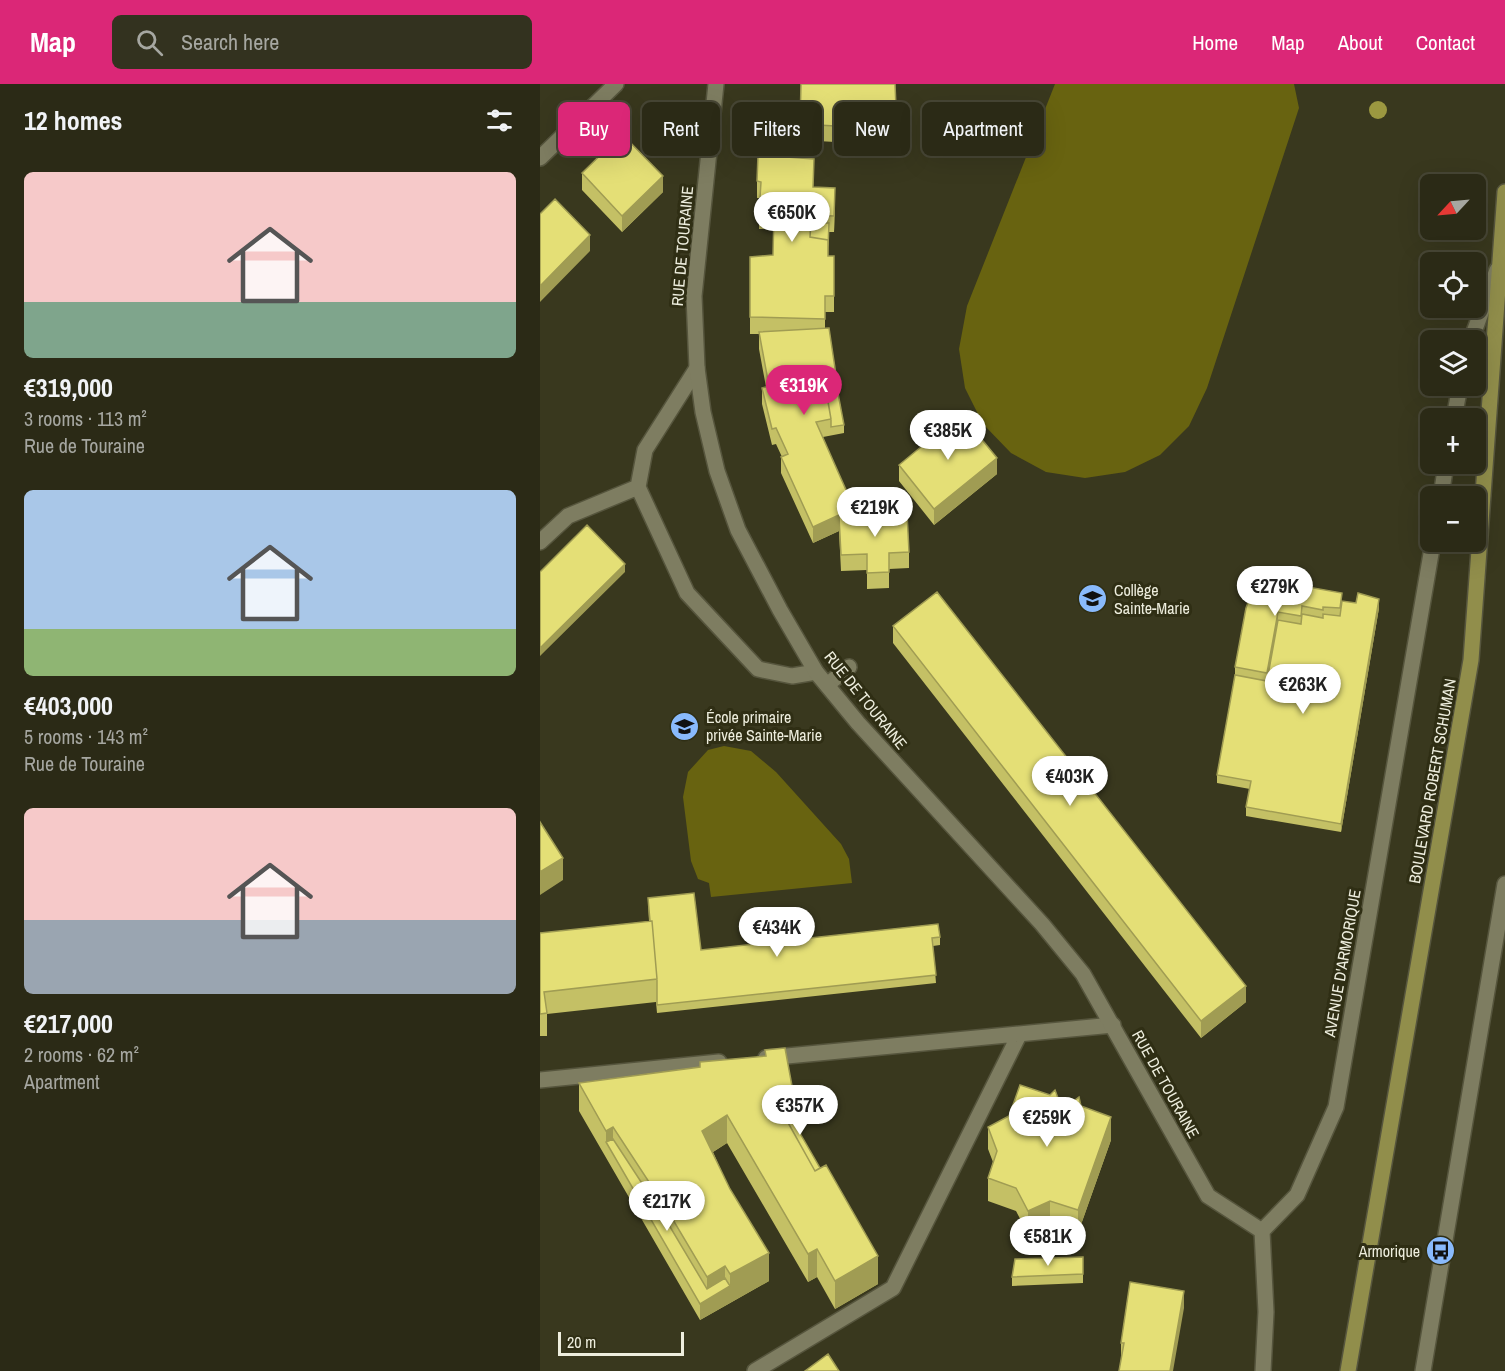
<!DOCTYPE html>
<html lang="en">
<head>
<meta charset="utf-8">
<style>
  :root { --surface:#2b2a16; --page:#33321f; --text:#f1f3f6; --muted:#a6a7a1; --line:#474635; --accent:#db2777 }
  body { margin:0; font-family:"Archivo Narrow",sans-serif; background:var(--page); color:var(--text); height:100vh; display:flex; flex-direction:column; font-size:22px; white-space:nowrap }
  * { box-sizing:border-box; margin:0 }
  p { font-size:20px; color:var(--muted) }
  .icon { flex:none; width:33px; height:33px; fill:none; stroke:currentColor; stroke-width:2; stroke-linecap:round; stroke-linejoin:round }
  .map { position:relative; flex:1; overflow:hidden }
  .details { display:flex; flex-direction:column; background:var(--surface); width:540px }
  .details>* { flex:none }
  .top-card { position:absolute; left:18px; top:18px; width:570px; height:54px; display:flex; gap:12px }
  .needle { width:39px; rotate:244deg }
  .controls { position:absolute; left:880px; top:90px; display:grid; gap:12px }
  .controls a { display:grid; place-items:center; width:66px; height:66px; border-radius:9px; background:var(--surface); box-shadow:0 6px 24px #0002,0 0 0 2px var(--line); font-size:30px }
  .scale { position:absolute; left:18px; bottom:15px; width:126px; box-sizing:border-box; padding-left:6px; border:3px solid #eeeede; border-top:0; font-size:16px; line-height:21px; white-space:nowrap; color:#eeeede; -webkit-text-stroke:4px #2f2e14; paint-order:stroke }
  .price { position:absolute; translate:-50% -51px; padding:0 14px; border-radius:21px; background:#fff; color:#222; font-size:20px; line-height:39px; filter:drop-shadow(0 2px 3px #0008) }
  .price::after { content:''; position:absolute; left:50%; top:36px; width:18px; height:14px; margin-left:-9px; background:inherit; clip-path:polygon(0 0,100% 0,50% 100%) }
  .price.current { background:var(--accent); color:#fff }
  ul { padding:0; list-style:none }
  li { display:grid; align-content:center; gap:12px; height:318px; padding:0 24px }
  li span { display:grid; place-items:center; height:186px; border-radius:9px; color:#555 }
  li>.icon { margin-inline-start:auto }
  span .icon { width:108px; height:108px; fill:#fffc; stroke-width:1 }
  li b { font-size:26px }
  h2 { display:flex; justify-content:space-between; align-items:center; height:72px; padding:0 24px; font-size:26px }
  .chip { padding:0 21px; border-radius:9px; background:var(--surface); box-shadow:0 6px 24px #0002,0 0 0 2px var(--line); font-size:21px; line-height:54px }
  .chip.current { background:var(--accent); color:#fff }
  header { display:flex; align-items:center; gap:36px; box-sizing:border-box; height:84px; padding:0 30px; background:var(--accent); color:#fff }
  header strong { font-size:28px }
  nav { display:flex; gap:33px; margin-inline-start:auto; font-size:21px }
  .search { width:420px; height:54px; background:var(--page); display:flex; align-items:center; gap:15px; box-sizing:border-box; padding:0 21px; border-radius:9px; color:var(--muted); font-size:22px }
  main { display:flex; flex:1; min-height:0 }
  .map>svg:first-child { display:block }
  .green { fill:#686310 }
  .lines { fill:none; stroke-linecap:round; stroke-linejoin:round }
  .service-casing { stroke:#56553d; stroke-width:18 }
  .minor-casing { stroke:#56553d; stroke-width:18 }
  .secondary-casing { stroke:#56553d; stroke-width:18 }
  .service { stroke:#7e7d61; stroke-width:15 }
  .minor { stroke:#7e7d61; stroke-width:15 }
  .secondary { stroke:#918e4b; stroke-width:15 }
  .tree { fill:#9c9840 }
  .wall { fill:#c4c065 }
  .shaded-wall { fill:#a09c53 }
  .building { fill:#e4df76; stroke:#a09c53; stroke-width:1.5 }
  .labels { text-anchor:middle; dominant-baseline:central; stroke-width:6; stroke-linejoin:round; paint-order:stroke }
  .street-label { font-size:16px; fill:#eeeede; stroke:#2f2e14 }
  .poi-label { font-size:16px; fill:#eeeede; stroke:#2f2e14; text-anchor:start }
</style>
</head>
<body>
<header>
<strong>Map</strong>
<div class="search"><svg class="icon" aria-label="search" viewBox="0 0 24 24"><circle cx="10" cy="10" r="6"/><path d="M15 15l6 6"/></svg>Search here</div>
<nav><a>Home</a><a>Map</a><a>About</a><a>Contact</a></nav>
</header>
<main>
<section class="details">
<h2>12 homes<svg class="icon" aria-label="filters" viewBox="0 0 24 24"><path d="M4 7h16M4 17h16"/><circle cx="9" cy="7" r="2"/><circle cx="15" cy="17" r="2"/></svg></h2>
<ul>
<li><span style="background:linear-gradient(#f6c9c9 70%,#7fa58c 0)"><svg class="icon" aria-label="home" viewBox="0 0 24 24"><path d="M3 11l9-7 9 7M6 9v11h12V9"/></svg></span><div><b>€319,000</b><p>3 rooms · 113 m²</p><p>Rue de Touraine</p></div></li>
<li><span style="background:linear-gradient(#a9c7e8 75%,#8fb573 0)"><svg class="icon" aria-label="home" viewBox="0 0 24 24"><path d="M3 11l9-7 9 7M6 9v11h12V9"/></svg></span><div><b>€403,000</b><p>5 rooms · 143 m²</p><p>Rue de Touraine</p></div></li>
<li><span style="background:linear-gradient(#f6c9c9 60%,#9aa5b1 0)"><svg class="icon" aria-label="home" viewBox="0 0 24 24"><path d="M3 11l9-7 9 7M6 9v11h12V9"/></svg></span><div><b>€217,000</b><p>2 rooms · 62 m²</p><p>Apartment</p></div></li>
</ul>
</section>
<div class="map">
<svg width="965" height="1287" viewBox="0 0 965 1287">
  <rect width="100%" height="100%" fill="#39381e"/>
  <path class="green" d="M 515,0 L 754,0 L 759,24 L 667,304 L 649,342 L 620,371 L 585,388 L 545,394 L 506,388 L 471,369 L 443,340 L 425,304 L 419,265 L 427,222 Z
    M 184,662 L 211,667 L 236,688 L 301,760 L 309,775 L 312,799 L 171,813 L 169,799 L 158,795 L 151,777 L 143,713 L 148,688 L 168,666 Z"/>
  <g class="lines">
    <defs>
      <path id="service" d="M 157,284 L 105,366 L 98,403 L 147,509 L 218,585 L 252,592 L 276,588
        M 0,458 L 28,432 L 98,403
        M 287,601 L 309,583
        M 226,974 L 573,941
        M 0,996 L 179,978
        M 215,1287 L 353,1204 L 479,951"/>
      <path id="minor" d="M 176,0 L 154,212 L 157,284 L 163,328 L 177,387 L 198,446 L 240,526 L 276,588 L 318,639 L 502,840 L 543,890 L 668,1112 L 722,1147
        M 0,74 L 76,0
        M 931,256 L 957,186
        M 914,334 L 920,302
        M 901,412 L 906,380
        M 723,1287 L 726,1228 L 722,1147 L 757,1111 L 796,1023 L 893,458
        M 883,1287 L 965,800"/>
      <path id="secondary" d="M 808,1287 L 931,576 L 965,108"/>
    </defs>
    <use href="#service" class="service-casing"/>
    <use href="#minor" class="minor-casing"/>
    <use href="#secondary" class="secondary-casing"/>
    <use href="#service" class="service"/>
    <use href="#minor" class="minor"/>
    <use href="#secondary" class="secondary"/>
  </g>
  <circle class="tree" cx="838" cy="26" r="9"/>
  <path class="wall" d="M 261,0 L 356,23 L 356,39 L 314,38 L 313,59 L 260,56 Z
    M 42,89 L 123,108 L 82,148 L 42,106 Z
    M 217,97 L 273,103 L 295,120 L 294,148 L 289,148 L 288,172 L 294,172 L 294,228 L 285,228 L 285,244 L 296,291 L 296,299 L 304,341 L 304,349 L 283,353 L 314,432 L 369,468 L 369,484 L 349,485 L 349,504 L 327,505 L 327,486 L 301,487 L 299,447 L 273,459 L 241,389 L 241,373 L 242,373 L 236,360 L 232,361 L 222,320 L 222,304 L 226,303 L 219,265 L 219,250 L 210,250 L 210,173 L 233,171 L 234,145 L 219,145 L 220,114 L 217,114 Z
    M 359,381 L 457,390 L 394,441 L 359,397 Z
    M 786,506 L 802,517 L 839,524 L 801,748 L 706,732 L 706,723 L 710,705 L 677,699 L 677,691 L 695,591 L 695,583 L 706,524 Z
    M 353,542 L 706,918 L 661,954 L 353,559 Z
    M 108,814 L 161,866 L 400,853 L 400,861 L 393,862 L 396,899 L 117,929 L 116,918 L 7,930 L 7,952 L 0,952 L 0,849 L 109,838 Z
    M 225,966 L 252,1022 L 261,1051 L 338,1200 L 295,1225 L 277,1193 L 268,1198 L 187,1059 L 173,1068 L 229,1197 L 160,1236 L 39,1027 L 39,999 L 160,983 L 225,972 Z
    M 518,1014 L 541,1022 L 571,1056 L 538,1149 L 510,1140 L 488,1150 L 476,1127 L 448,1117 L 448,1094 L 453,1078 L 448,1065 L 448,1043 Z
    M 543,1173 L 543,1199 L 472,1202 L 472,1193 Z
    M 644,1224 L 581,1275 L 581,1259 Z"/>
  <path class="shaded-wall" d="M 123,92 L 123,108 L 82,148 L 82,132 Z
    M 295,104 L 295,120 L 294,148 L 294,132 Z
    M 50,151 L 50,167 L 0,218 L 0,202 Z
    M 457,374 L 457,390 L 394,441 L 394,425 Z
    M 314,424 L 314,440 L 299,432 L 299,447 L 273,459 L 273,443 Z
    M 85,480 L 85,488 L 0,572 L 0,564 Z
    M 839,515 L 839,524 L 801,748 L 801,740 Z
    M 738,528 L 738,544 L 727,605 L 727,589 Z
    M 23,774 L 23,796 L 0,811 L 0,788 Z
    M 706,902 L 706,918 L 661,954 L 661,937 Z
    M 252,1002 L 252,1030 L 237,1039 L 234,1013 Z
    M 187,1031 L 187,1059 L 162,1075 L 162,1047 Z
    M 571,1033 L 571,1056 L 538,1149 L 538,1126 Z
    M 73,1043 L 73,1070 L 66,1058 L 66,1047 Z
    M 510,1117 L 510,1140 L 488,1150 L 488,1127 Z
    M 277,1165 L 277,1193 L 268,1198 L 268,1170 Z
    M 229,1169 L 229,1197 L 160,1236 L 160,1220 L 167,1215 L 167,1193 L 185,1182 L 185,1205 L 190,1202 L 190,1190 Z
    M 338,1172 L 338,1200 L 295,1225 L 295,1197 Z
    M 644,1207 L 644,1224 L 633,1287 L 630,1287 Z"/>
  <path class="building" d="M 261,0 L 355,0 L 356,23 L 314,22 L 313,43 L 260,40 Z
    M 82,50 L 123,92 L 82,132 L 42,89 Z
    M 218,71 L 274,75 L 273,103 L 295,104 L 294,132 L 271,131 L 270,153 L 288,156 L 288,172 L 294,172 L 294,212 L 285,212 L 285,235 L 210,233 L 210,173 L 233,171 L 234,129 L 219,129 L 221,98 L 217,97 Z
    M 15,115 L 50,151 L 0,202 L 0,130 Z
    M 271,139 L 289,139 L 288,163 L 288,156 L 270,153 Z
    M 289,244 L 296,291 L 284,293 L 291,335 L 276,338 L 314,424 L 273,443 L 241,373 L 248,370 L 236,344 L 232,345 L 222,304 L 229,302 L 219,248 Z
    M 296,299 L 304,341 L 291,343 L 291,335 L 285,301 Z
    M 421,330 L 457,374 L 394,425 L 359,381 Z
    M 367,429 L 369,468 L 349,469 L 349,488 L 327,489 L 327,470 L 301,471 L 299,432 Z
    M 47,441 L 85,480 L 0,564 L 0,488 Z
    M 717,494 L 802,509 L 800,524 L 783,523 L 783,526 L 762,522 L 761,532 L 738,528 L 727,589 L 695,583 L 706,524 Z
    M 397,508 L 706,902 L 661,937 L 353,542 Z
    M 818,509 L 839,515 L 801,740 L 706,723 L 711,697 L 677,691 L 695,591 L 727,597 L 738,536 L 761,540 L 762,530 L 783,534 L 783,530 L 800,532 L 802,517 L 816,519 Z
    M 0,738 L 23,774 L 0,788 Z
    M 154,809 L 161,866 L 398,840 L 400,853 L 392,854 L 396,891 L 117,921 L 117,895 L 112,837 L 110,837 L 108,814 Z
    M 112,837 L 117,895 L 4,908 L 7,929 L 0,930 L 0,849 Z
    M 245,964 L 252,1002 L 234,1013 L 275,1087 L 286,1081 L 338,1172 L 295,1197 L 277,1165 L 268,1170 L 187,1031 L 162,1047 L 190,1105 L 229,1169 L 190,1190 L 185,1182 L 167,1193 L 126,1124 L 73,1043 L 66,1047 L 39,999 L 160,983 L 160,978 L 226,972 L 225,966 Z
    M 480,1001 L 510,1011 L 515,1006 L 518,1014 L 531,1019 L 539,1013 L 541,1022 L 571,1033 L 538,1126 L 510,1117 L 488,1127 L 476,1104 L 448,1094 L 457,1067 L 448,1043 L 469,1032 Z
    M 252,1022 L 261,1051 L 280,1084 L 275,1087 L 242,1028 Z
    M 73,1055 L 126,1136 L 167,1205 L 185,1194 L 190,1202 L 160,1220 L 66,1058 Z
    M 543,1173 L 543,1190 L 472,1193 L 475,1175 Z
    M 590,1198 L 644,1207 L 630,1287 L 579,1287 L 584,1259 L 581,1259 Z
    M 288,1270 L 299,1287 L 265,1287 Z"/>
  <defs>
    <symbol id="school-disc" viewBox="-11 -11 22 22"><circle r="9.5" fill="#89bafc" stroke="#2f2e14"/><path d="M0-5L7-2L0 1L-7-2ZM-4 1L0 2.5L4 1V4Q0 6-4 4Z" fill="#111"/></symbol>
    <symbol id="bus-disc" viewBox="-11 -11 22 22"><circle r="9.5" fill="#89bafc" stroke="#2f2e14"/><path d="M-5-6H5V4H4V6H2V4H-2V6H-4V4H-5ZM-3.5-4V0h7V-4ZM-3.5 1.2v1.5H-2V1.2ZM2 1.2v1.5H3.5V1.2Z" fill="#111"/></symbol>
  </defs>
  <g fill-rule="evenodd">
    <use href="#school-disc" x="536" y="498" width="33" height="33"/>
    <use href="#school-disc" x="128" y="626" width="33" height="33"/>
    <use href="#bus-disc" x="884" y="1150" width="33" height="33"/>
  </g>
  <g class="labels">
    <g class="street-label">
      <text transform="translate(142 162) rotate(-85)">RUE DE TOURAINE</text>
      <text transform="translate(326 616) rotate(51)">RUE DE TOURAINE</text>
      <text transform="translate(892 697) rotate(-80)">BOULEVARD ROBERT SCHUMAN</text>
      <text transform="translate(802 879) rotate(-80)">AVENUE D'ARMORIQUE</text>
      <text transform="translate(626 1000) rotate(61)">RUE DE TOURAINE</text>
    </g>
    <g class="poi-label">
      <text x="574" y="506">Collège<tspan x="574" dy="18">Sainte-Marie</tspan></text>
      <text x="166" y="633">École primaire<tspan x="166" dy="18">privée Sainte-Marie</tspan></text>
      <text x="880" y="1167" text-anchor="end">Armorique</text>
    </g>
  </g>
</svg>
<div class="controls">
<a><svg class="needle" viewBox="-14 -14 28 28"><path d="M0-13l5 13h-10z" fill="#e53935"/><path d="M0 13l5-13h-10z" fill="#a6a7a1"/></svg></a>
<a><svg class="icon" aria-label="locate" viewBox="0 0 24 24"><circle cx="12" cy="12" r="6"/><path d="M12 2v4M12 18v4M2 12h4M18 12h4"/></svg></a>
<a><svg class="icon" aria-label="layers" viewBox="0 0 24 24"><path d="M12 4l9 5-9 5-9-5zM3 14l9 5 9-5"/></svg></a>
<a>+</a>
<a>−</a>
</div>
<div class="scale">20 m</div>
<b class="price" style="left:252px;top:159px">€650K</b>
<b class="price current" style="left:264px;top:332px">€319K</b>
<b class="price" style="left:408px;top:377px">€385K</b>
<b class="price" style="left:335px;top:454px">€219K</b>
<b class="price" style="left:735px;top:533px">€279K</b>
<b class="price" style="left:763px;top:631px">€263K</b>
<b class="price" style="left:530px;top:723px">€403K</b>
<b class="price" style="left:237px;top:874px">€434K</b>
<b class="price" style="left:260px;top:1052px">€357K</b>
<b class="price" style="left:507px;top:1064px">€259K</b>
<b class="price" style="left:127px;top:1148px">€217K</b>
<b class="price" style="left:508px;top:1183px">€581K</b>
<div class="top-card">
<a class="chip current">Buy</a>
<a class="chip">Rent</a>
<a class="chip">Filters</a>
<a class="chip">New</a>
<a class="chip">Apartment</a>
</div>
</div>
</main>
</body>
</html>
